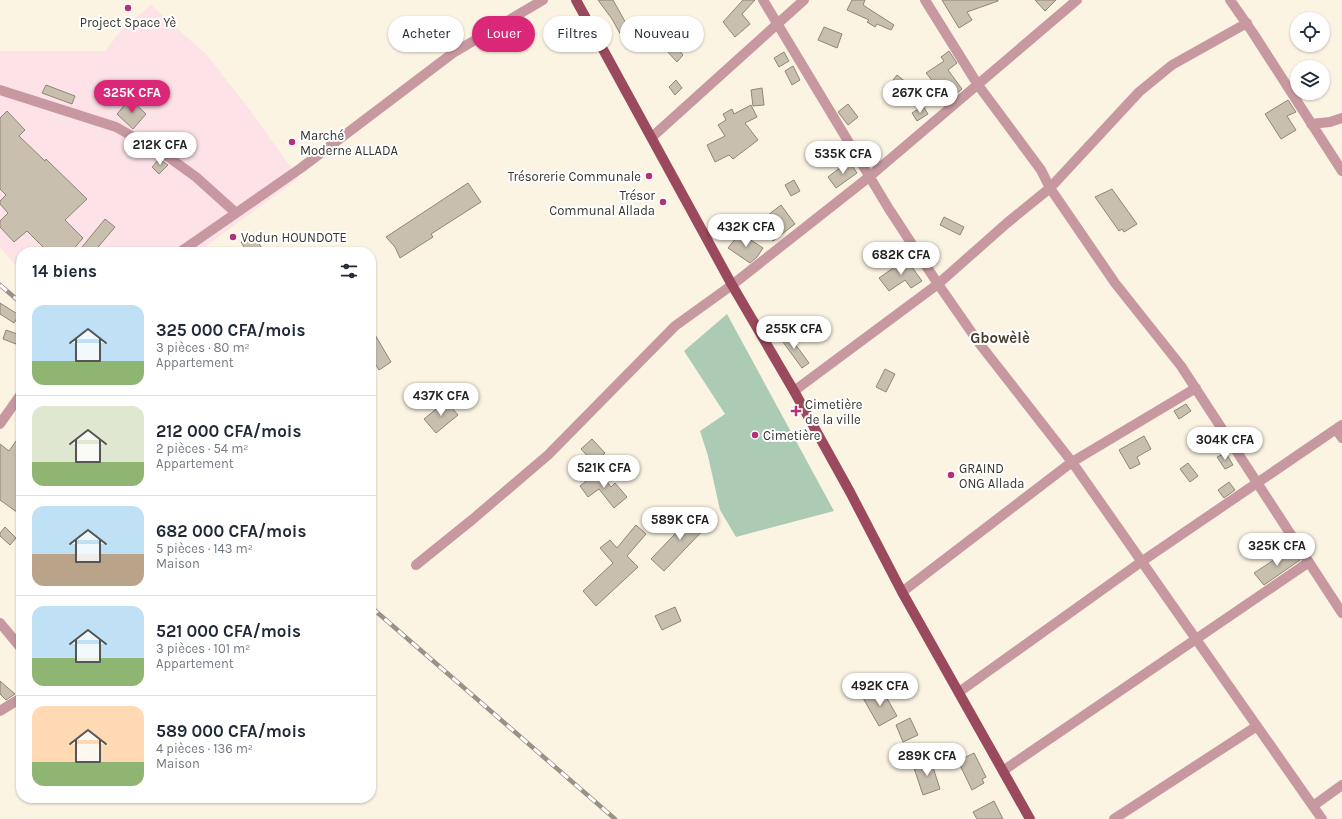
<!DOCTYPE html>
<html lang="fr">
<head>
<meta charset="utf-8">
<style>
  :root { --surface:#fff; --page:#f6f6f7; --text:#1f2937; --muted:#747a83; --line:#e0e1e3; --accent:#db2777 }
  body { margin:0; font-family:Karla,sans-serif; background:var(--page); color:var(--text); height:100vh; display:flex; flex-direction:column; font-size:15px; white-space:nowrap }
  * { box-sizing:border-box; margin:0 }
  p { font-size:13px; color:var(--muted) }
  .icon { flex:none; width:22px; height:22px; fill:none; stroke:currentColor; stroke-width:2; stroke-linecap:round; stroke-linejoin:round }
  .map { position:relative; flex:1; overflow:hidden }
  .drawer { position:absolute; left:16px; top:247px; width:360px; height:556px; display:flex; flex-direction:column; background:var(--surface); border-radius:16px; box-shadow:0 1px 3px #0004 }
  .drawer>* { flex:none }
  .hud { position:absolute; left:388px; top:16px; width:380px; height:36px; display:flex; gap:8px }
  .controls { position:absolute; left:1290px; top:12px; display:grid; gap:8px }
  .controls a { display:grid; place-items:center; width:40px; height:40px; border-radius:50%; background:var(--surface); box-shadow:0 1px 3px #0004; font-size:20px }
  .price { position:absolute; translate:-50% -34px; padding:0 9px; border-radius:14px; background:#fff; color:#222; font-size:13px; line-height:26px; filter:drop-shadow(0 1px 2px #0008) }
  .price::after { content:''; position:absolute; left:50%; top:24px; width:12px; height:9px; margin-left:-6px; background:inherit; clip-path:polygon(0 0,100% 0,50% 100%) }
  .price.current { background:var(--accent); color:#fff }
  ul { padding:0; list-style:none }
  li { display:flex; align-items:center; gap:12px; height:100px; padding:0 16px }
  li+li { border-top:1px solid var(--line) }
  li span { display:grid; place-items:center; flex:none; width:112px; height:80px; border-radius:12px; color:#555 }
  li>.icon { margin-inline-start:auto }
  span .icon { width:48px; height:48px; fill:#fffc; stroke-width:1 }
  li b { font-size:17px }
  h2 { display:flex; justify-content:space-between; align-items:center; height:48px; padding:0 16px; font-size:17px }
  .chip { padding:0 14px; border-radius:18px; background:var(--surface); box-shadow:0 1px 3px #0004; font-size:14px; line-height:36px }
  .chip.current { background:var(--accent); color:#fff }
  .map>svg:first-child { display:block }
  .commercial { fill:#fde3e8 }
  .green { fill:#accbb4 }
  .building { fill:#c8bfaf; stroke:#8e8677 }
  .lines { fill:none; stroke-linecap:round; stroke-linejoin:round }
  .street { stroke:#c898a1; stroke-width:10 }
  .primary { stroke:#9b495d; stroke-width:10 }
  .rail-casing { stroke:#989287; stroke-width:4.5 }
  .rail { stroke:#fff; stroke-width:3; stroke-dasharray:9; stroke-linecap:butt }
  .poi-dot { fill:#b43179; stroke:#fff; stroke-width:1.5 }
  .labels { text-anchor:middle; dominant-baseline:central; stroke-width:4; stroke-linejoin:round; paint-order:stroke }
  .poi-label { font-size:13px; fill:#38342e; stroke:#fff; text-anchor:start }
  .quarter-label { font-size:15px; font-weight:bold; fill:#474032; stroke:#fff }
</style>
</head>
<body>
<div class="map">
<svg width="1342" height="819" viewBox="0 0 1342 819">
  <rect width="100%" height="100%" fill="#fcf4e3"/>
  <path class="commercial" d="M 151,5 L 207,55 L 247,106 L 299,178 L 198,252 L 21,252 L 21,271 L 0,248 L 0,51 L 105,51 L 122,29 Z"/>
  <path class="green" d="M 727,314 L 834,511 L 736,537 L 720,510 L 708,456 L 700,431 L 725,414 L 684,351 Z"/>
  <path class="building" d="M 598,0 L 613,0 L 636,41 L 627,46 L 612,19 Z
    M 743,0 L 755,0 L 742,14 L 750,24 L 735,37 L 723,22 Z
    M 852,0 L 865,0 L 863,5 L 894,25 L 891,30 L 877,24 L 875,27 L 867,22 L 869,20 L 847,10 Z
    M 942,0 L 998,0 L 998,1 L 967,12 L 972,20 L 959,28 Z
    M 1035,0 L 1056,0 L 1045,11 Z
    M 824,27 L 842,34 L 837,48 L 818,40 Z
    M 662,31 L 683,55 L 677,62 L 655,38 Z
    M 949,51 L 957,63 L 948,70 L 962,89 L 950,99 L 935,84 L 926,73 L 944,61 L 941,57 Z
    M 784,52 L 789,61 L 779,67 L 774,58 Z
    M 793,66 L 800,80 L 792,85 L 785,71 Z
    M 897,75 L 907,83 L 897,96 L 887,88 Z
    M 676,80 L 682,88 L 675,95 L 669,87 Z
    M 46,85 L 75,96 L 72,104 L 42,93 Z
    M 762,88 L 764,105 L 753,106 L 751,90 Z
    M 130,99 L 146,114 L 133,129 L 117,114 Z
    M 1288,100 L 1296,112 L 1287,116 L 1296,130 L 1281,139 L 1265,114 Z
    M 848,104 L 858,117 L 848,125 L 838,112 Z
    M 751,105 L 757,117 L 745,123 L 758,140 L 733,159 L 729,155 L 715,162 L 707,145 L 725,136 L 718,125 L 726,120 L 723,114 L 732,109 L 734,114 Z
    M 923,106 L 928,114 L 917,121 L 912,113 Z
    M 7,111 L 25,130 L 19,136 L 45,161 L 46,159 L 87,199 L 65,220 L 83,238 L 71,252 L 48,252 L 27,231 L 14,242 L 0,227 L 0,221 L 8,213 L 0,204 L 0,201 L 6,195 L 0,189 L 0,118 Z
    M 159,159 L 168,165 L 159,174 L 152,167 Z
    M 849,161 L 857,173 L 836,188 L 828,177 Z
    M 794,180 L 800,191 L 791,196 L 785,185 Z
    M 468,183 L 481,202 L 431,234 L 433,237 L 400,258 L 395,247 L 386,237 Z
    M 1112,189 L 1137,224 L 1124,232 L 1122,229 L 1119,231 L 1095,197 Z
    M 781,205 L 795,224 L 773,241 L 759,222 Z
    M 944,217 L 964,227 L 960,235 L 940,225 Z
    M 105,219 L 115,227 L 94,252 L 87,252 L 82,247 Z
    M 740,233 L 763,248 L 757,257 L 750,263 L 728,248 Z
    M 254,235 L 264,252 L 247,252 L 241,242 Z
    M 906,259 L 922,281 L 911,288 L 905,280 L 889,291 L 879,278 Z
    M 0,303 L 19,315 L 14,323 L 0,314 Z
    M 803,318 L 809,325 L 794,336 L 788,329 Z
    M 371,328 L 391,362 L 379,370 L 371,357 Z
    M 6,330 L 20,335 L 16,344 L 3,339 Z
    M 787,333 L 809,363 L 802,368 L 780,338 Z
    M 885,369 L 895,374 L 886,392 L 876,387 Z
    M 446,401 L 458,415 L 436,433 L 424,419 Z
    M 1186,404 L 1191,411 L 1179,419 L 1174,411 Z
    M 21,434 L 21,515 L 0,500 L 0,444 L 9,451 Z
    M 1144,436 L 1151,449 L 1137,457 L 1140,464 L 1130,469 L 1119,450 Z
    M 592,439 L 605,453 L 594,463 L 581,449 Z
    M 1226,453 L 1233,465 L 1225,469 L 1217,457 Z
    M 1188,463 L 1198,476 L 1190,482 L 1180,469 Z
    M 599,471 L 611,487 L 615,483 L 627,497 L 614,508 L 599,489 L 588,497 L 580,486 Z
    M 1229,482 L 1235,490 L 1224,498 L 1218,490 Z
    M 697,511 L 710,523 L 664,571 L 651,559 Z
    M 636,525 L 646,534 L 627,556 L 638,567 L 596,606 L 583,591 L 613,563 L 600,548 L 610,540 L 617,548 Z
    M 5,527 L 16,538 L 10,545 L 0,536 L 0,533 Z
    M 1292,548 L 1300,560 L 1264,585 L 1254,573 Z
    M 675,607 L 681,621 L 662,630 L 655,616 Z
    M 0,681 L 15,694 L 6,700 L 0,694 Z
    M 881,688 L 897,716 L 879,726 L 863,698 Z
    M 910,718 L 918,735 L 903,742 L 896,725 Z
    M 974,753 L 986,777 L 982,779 L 984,783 L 972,790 L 958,761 Z
    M 930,758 L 940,789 L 923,795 L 913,765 Z
    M 994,801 L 1003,819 L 977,819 L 973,812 Z"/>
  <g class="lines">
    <path class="street" d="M 763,0 L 889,209 L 938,284 L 979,343 L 1072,462 L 1322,819
      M 925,0 L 978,85 L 1041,170 L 1050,188 L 1115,283 L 1181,366 L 1342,613
      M 1230,0 L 1253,33 L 1342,171
      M 0,90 L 116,127 L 167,156 L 196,177 L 236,213
      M 1311,124 L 1330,122 L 1342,118
      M 652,137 L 804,0
      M 180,252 L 301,168 L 453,53 L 543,0
      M 794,391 L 938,284 L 1007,223 L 1050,188 L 1139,92 L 1172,65 L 1247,23
      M 0,424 L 21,394
      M 1336,429 L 1342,438
      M 416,565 L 473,519 L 548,455 L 675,326 L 732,285 L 869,177 L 1077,0
      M 902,592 L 1072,462 L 1196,388
      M 0,623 L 21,648
      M 959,692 L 1141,562 L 1342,425
      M 0,711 L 21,698
      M 1004,770 L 1309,562
      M 1313,806 L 1342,785
      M 1114,819 L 1257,726"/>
    <path class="primary" d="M 576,0 L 732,285 L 794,391 L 850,492 L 902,592 L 1030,819"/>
    <defs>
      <path id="rail" d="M 0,285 L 21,303
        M 371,607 L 615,819"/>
    </defs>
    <use href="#rail" class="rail-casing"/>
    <use href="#rail" class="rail"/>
  </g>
  <g class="poi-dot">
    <circle cx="128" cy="8" r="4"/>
    <circle cx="292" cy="142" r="4"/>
    <circle cx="649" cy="176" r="4"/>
    <circle cx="663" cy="202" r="4"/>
    <circle cx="233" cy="237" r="4"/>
    <path d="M794 405h4v4h4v4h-4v4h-4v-4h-4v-4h4z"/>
    <circle cx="755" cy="435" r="4"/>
    <circle cx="951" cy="475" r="4"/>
  </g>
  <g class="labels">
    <g class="poi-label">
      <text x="128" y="22" text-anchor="middle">Project Space Yè</text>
      <text x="300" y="135">Marché<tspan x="300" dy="15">Moderne ALLADA</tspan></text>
      <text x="641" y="176" text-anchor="end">Trésorerie Communale</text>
      <text x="655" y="195" text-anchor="end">Trésor<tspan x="655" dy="15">Communal Allada</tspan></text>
      <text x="241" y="237">Vodun HOUNDOTE</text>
      <text x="805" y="404">Cimetière<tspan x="805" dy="15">de la ville</tspan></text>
      <text x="763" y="435">Cimetière</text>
      <text x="959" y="468">GRAIND<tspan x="959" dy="15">ONG Allada</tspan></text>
    </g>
    <g class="quarter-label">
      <text x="1000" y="338">Gbowèlè</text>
    </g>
  </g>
</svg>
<div class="controls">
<a><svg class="icon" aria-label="locate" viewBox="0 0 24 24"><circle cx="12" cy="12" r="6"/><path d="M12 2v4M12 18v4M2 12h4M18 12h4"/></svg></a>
<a><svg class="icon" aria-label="layers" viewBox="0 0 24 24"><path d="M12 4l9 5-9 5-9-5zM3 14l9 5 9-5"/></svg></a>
</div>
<b class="price current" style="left:132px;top:114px">325K CFA</b>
<b class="price" style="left:920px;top:114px">267K CFA</b>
<b class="price" style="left:160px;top:166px">212K CFA</b>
<b class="price" style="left:843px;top:175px">535K CFA</b>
<b class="price" style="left:746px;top:248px">432K CFA</b>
<b class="price" style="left:901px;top:276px">682K CFA</b>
<b class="price" style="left:794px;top:350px">255K CFA</b>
<b class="price" style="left:441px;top:417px">437K CFA</b>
<b class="price" style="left:1225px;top:461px">304K CFA</b>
<b class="price" style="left:604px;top:489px">521K CFA</b>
<b class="price" style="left:680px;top:541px">589K CFA</b>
<b class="price" style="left:1277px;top:567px">325K CFA</b>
<b class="price" style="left:880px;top:707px">492K CFA</b>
<b class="price" style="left:927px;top:777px">289K CFA</b>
<div class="hud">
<a class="chip">Acheter</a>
<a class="chip current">Louer</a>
<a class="chip">Filtres</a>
<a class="chip">Nouveau</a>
</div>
<section class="drawer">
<h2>14 biens<svg class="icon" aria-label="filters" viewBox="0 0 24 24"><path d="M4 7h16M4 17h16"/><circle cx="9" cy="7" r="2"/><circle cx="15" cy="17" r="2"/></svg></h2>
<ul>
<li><span style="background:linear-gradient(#bfe0f5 70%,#8fb573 0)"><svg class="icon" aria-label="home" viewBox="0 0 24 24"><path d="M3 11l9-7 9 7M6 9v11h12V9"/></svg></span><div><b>325 000 CFA/mois</b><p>3 pièces · 80 m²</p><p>Appartement</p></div></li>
<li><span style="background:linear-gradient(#dfe7d0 70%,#8fb573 0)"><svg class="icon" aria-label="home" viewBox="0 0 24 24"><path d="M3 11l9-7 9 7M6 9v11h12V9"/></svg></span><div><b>212 000 CFA/mois</b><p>2 pièces · 54 m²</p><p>Appartement</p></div></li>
<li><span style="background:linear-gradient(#bfe0f5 60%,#b9a48a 0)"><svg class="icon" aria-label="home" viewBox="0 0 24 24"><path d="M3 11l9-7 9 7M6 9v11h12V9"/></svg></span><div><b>682 000 CFA/mois</b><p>5 pièces · 143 m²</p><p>Maison</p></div></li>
<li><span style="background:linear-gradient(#bfe0f5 65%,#8fb573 0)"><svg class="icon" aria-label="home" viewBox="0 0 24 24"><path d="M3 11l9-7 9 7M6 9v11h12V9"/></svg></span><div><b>521 000 CFA/mois</b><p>3 pièces · 101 m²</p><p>Appartement</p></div></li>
<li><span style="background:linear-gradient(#ffd9b3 70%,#8fb573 0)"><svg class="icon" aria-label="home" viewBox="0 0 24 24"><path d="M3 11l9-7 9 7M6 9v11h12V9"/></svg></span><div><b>589 000 CFA/mois</b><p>4 pièces · 136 m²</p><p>Maison</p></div></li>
</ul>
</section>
</div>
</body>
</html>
